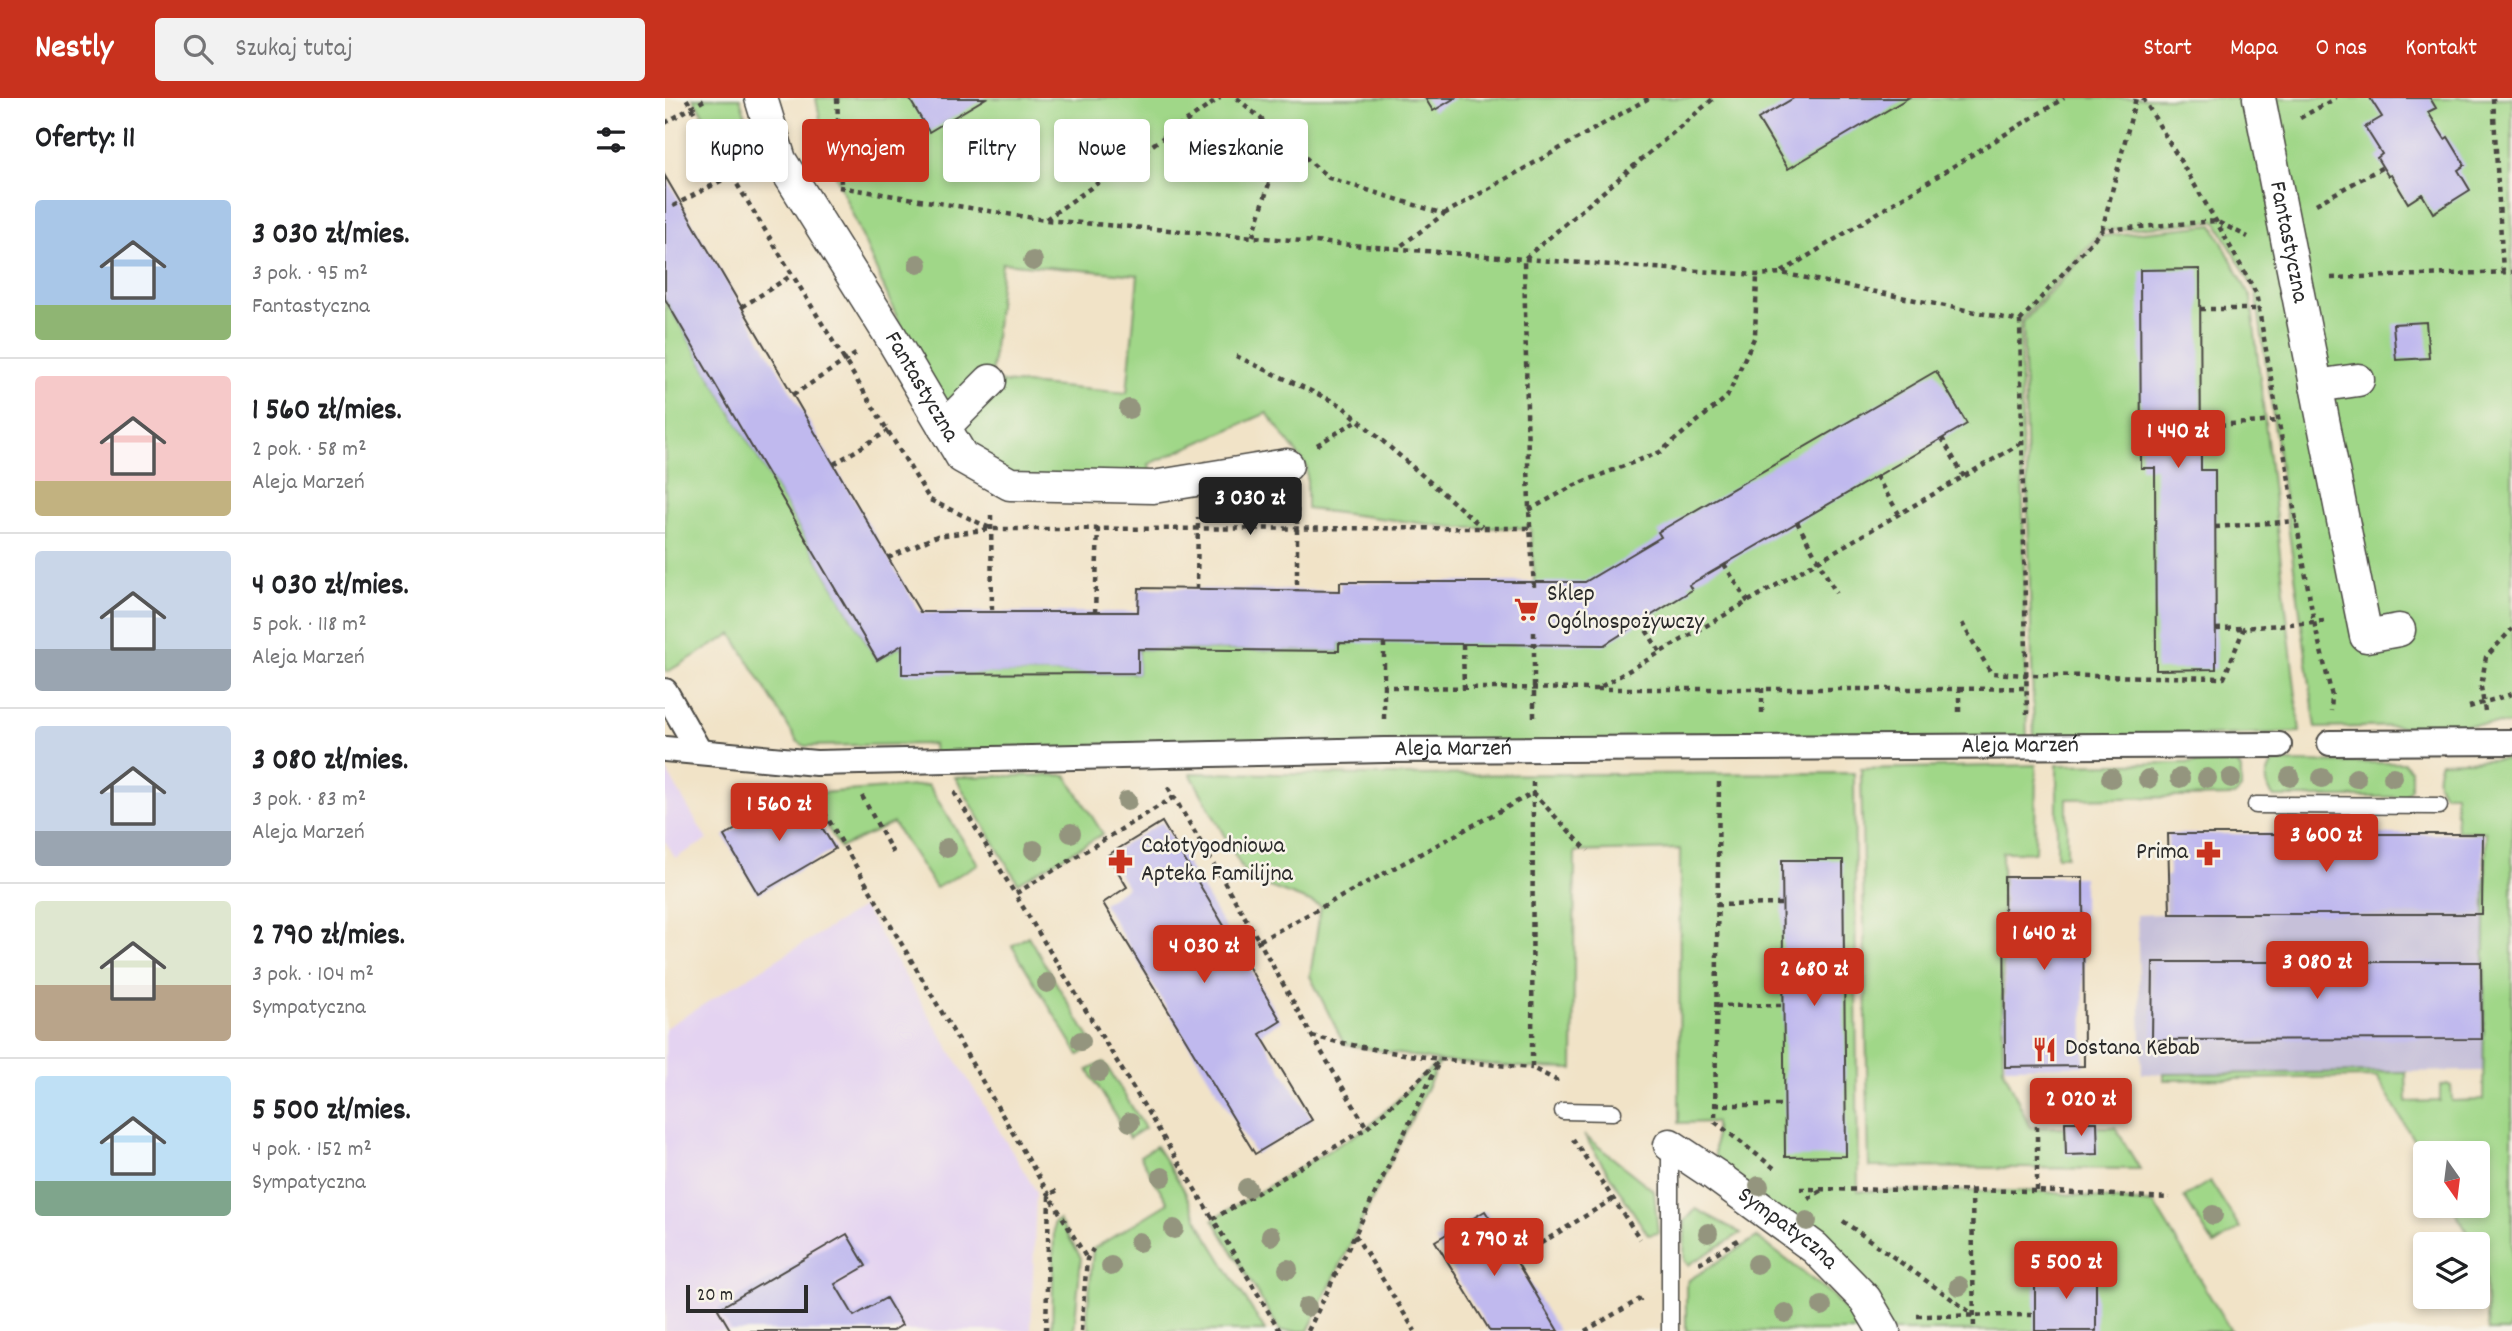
<!DOCTYPE html>
<html lang="pl">
<head>
<meta charset="utf-8">
<style>
  :root { --surface:#fff; --page:#f2f2f2; --text:#202124; --muted:#757577; --line:#e0e0e0; --accent:#c8321e }
  body { margin:0; font-family:Dekko,sans-serif; background:var(--page); color:var(--text); height:100vh; display:flex; flex-direction:column; font-size:26px; white-space:nowrap }
  * { box-sizing:border-box; margin:0 }
  p { font-size:23px; color:var(--muted) }
  .icon { flex:none; width:38px; height:38px; fill:none; stroke:currentColor; stroke-width:2; stroke-linecap:round; stroke-linejoin:round }
  .map { position:relative; flex:1; overflow:hidden }
  .drawer { display:flex; flex-direction:column; background:var(--surface); width:665px }
  .drawer>* { flex:none }
  .top-card { position:absolute; left:21px; top:21px; width:665px; height:63px; display:flex; gap:14px }
  .needle { width:46px; rotate:166deg }
  .controls { position:absolute; left:1748px; top:1043px; display:grid; gap:14px }
  .controls a { display:grid; place-items:center; width:77px; height:77px; border-radius:7px; background:var(--surface); box-shadow:0 4px 10px #0003; font-size:35px }
  .scale { position:absolute; left:21px; bottom:18px; width:122px; box-sizing:border-box; padding-left:7px; border:4px solid #2b2b2b; border-top:0; font-size:19px; line-height:24px; white-space:nowrap; color:#2b2b2b; -webkit-text-stroke:5px #f7f3e8; paint-order:stroke }
  .price { position:absolute; translate:-50% -60px; padding:0 16px; border-radius:7px; background:var(--accent); color:#fff; font-size:23px; line-height:46px; filter:drop-shadow(0 2px 4px #0008) }
  .price::after { content:''; position:absolute; left:50%; top:42px; width:21px; height:16px; margin-left:-10px; background:inherit; clip-path:polygon(0 0,100% 0,50% 100%) }
  .price.active { background:#222; color:#fff }
  ul { padding:0; list-style:none }
  li { display:flex; align-items:center; gap:21px; height:175px; padding:0 35px }
  li+li { border-top:2px solid var(--line) }
  li span { display:grid; place-items:center; flex:none; width:196px; height:140px; border-radius:7px; color:#555 }
  li>.icon { margin-inline-start:auto }
  span .icon { width:84px; height:84px; fill:#fffc; stroke-width:1 }
  li b { font-size:30px }
  h2 { display:flex; justify-content:space-between; align-items:center; height:84px; padding:0 35px; font-size:30px }
  .tag { padding:0 24px; border-radius:7px; background:var(--surface); box-shadow:0 4px 10px #0003; font-size:24px; line-height:63px }
  .tag.active { background:var(--accent); color:#fff }
  header { display:flex; align-items:center; gap:42px; box-sizing:border-box; height:98px; padding:0 35px; background:var(--accent); color:#fff }
  header strong { font-size:33px }
  nav { display:flex; gap:38px; margin-inline-start:auto; font-size:24px }
  .search { width:490px; height:63px; background:var(--page); display:flex; align-items:center; gap:18px; box-sizing:border-box; padding:0 24px; border-radius:7px; color:var(--muted); font-size:26px }
  main { display:flex; flex:1; min-height:0 }
  .map>svg:first-child { display:block }
  .built { fill:#e4d3f1 }
  .industrial { fill:#c6c0d9 }
  .green { fill:#a0d788; stroke:#66815a; stroke-width:2; fill-rule:evenodd }
  .building { fill:#c0b9ee }
  .lines { fill:none; stroke-linecap:round; stroke-linejoin:round }
  .service-casing { stroke:#494742; stroke-width:19 }
  .pedestrian-casing { stroke:#494742; stroke-width:28 }
  .minor-casing { stroke:#494742; stroke-width:35 }
  .path { stroke:#494742; stroke-width:4.5; stroke-dasharray:5 5; stroke-linecap:butt }
  .service { stroke:#fff; stroke-width:16 }
  .pedestrian { stroke:#fff; stroke-width:24 }
  .minor { stroke:#fff; stroke-width:32 }
  .tree { fill:#94957e }
  .labels { text-anchor:middle; dominant-baseline:central; stroke-width:5; stroke-linejoin:round; paint-order:stroke }
  .street-label { font-size:24px; fill:#2b2b2b; stroke:#f7f3e8 }
  .poi-label { font-size:24px; fill:#2b2b2b; stroke:#f7f3e8; text-anchor:start }
</style>
</head>
<body>
<header>
<strong>Nestly</strong>
<div class="search"><svg class="icon" aria-label="search" viewBox="0 0 24 24"><circle cx="10" cy="10" r="6"/><path d="M15 15l6 6"/></svg>Szukaj tutaj</div>
<nav><a>Start</a><a>Mapa</a><a>O nas</a><a>Kontakt</a></nav>
</header>
<main>
<section class="drawer">
<h2>Oferty: 11<svg class="icon" aria-label="filters" viewBox="0 0 24 24"><path d="M4 7h16M4 17h16"/><circle cx="9" cy="7" r="2"/><circle cx="15" cy="17" r="2"/></svg></h2>
<ul>
<li><span style="background:linear-gradient(#a9c7e8 75%,#8fb573 0)"><svg class="icon" aria-label="home" viewBox="0 0 24 24"><path d="M3 11l9-7 9 7M6 9v11h12V9"/></svg></span><div><b>3 030 zł/mies.</b><p>3 pok. · 95 m²</p><p>Fantastyczna</p></div></li>
<li><span style="background:linear-gradient(#f6c9c9 75%,#c2b280 0)"><svg class="icon" aria-label="home" viewBox="0 0 24 24"><path d="M3 11l9-7 9 7M6 9v11h12V9"/></svg></span><div><b>1 560 zł/mies.</b><p>2 pok. · 58 m²</p><p>Aleja Marzeń</p></div></li>
<li><span style="background:linear-gradient(#c9d6e8 70%,#9aa5b1 0)"><svg class="icon" aria-label="home" viewBox="0 0 24 24"><path d="M3 11l9-7 9 7M6 9v11h12V9"/></svg></span><div><b>4 030 zł/mies.</b><p>5 pok. · 118 m²</p><p>Aleja Marzeń</p></div></li>
<li><span style="background:linear-gradient(#c9d6e8 75%,#9aa5b1 0)"><svg class="icon" aria-label="home" viewBox="0 0 24 24"><path d="M3 11l9-7 9 7M6 9v11h12V9"/></svg></span><div><b>3 080 zł/mies.</b><p>3 pok. · 83 m²</p><p>Aleja Marzeń</p></div></li>
<li><span style="background:linear-gradient(#dfe7d0 60%,#b9a48a 0)"><svg class="icon" aria-label="home" viewBox="0 0 24 24"><path d="M3 11l9-7 9 7M6 9v11h12V9"/></svg></span><div><b>2 790 zł/mies.</b><p>3 pok. · 104 m²</p><p>Sympatyczna</p></div></li>
<li><span style="background:linear-gradient(#bfe0f5 75%,#7fa58c 0)"><svg class="icon" aria-label="home" viewBox="0 0 24 24"><path d="M3 11l9-7 9 7M6 9v11h12V9"/></svg></span><div><b>5 500 zł/mies.</b><p>4 pok. · 152 m²</p><p>Sympatyczna</p></div></li>
</ul>
</section>
<div class="map">
<svg width="1847" height="1233" viewBox="0 0 1847 1233">
  <rect width="100%" height="100%" fill="#f7f3e8"/>
  <filter id="ink" filterUnits="userSpaceOnUse"><feTurbulence type="fractalNoise" baseFrequency=".0143" numOctaves="2"/><feDisplacementMap in="SourceGraphic" scale="14" xChannelSelector="R" yChannelSelector="G"/><feConvolveMatrix kernelMatrix="1 2 1 2 8 2 1 2 1" color-interpolation-filters="sRGB"/></filter>
  <filter id="wash" filterUnits="userSpaceOnUse"><feTurbulence type="fractalNoise" baseFrequency=".00686" numOctaves="4" result="noise"/><feDisplacementMap in="SourceGraphic" scale="28" xChannelSelector="R" yChannelSelector="G"/><feGaussianBlur stdDeviation="1.57" result="paint"/><feColorMatrix in="noise" values="0 0 0 0 0 0 0 0 0 0 0 0 0 0 0 0 0 1.4 0 .05"/><feComposite in="paint" operator="in"/></filter>
  <g filter="url(#wash)">
    <rect width="100%" height="100%" fill="#f1e3c7"/>
    <path class="built" d="M 0,670 L 42,742 L 10,760 L 0,743 Z
      M 198,809 L 371,1093 L 366,1233 L 0,1233 L 0,930 Z"/>
    <path class="industrial" d="M 1500,778 L 1821,779 L 1818,973 L 1477,976 L 1472,817 L 1500,816 Z"/>
    <path class="green" d="M 28,0 L 75,0 L 96,70 L 71,69 Z
      M 151,0 L 1847,0 L 1847,626 L 1651,630 L 1591,195 L 1551,123 L 1437,133 L 1355,223 L 1362,648 L 269,661 L 268,646 L 140,648 L 132,643 L 67,536 L 2,574 L 0,571 L 0,201 L 212,562 L 237,547 L 238,575 L 473,575 L 473,551 L 674,553 L 674,545 L 869,534 L 869,475 L 865,430 L 794,430 L 642,411 L 642,369 L 602,315 L 484,366 L 488,389 L 345,386 L 279,329 L 162,57 ZM 337,165 L 473,177 L 462,295 L 326,283 Z
      M 1548,127 L 1586,200 L 1635,634 L 1369,644 L 1358,224 L 1437,138 Z
      M 1847,661 L 1847,1221 L 1844,1233 L 1823,1233 L 1819,1164 L 1813,1153 L 1813,1146 L 1809,1146 L 1787,1108 L 1813,1108 L 1813,1055 L 1760,1055 L 1760,1062 L 1712,979 L 1499,982 L 1499,976 L 1741,974 L 1742,1004 L 1775,1003 L 1775,988 L 1782,986 L 1786,988 L 1787,1003 L 1818,1002 L 1821,734 L 1792,733 L 1790,696 L 1779,696 C 1771,686 1771,677 1776,664 Z
      M 1572,664 L 1576,672 L 1576,691 L 1569,698 L 1402,701 L 1402,758 L 1392,758 L 1392,667 Z
      M 1608,664 L 1739,665 L 1746,672 L 1746,691 L 1740,699 L 1609,699 C 1599,687 1600,677 1608,664 Z
      M 1371,667 L 1370,754 L 1337,754 L 1338,970 L 1365,1029 L 1450,1029 L 1475,1071 L 1204,1069 L 1196,671 Z
      M 525,675 L 718,677 L 1189,675 L 1193,1093 L 1372,1093 L 1489,1106 L 1566,1233 L 1219,1233 L 1050,1077 L 1050,1024 L 1014,1025 L 1015,751 L 910,754 L 908,971 L 867,970 L 775,963 L 643,1233 L 615,1233 L 548,1121 L 702,1030 L 774,963 L 679,946 L 645,878 L 656,808 L 583,781 Z
      M 401,677 L 438,736 L 353,785 L 290,679 Z
      M 263,687 L 313,766 L 271,790 L 228,725 L 175,750 L 142,696 Z
      M 363,838 L 429,948 L 414,957 L 347,848 Z
      M 439,964 L 480,1030 L 464,1040 L 423,972 Z
      M 919,1037 L 989,1093 L 993,1135 L 983,1137 Z
      M 491,1048 L 518,1090 L 537,1130 L 600,1233 L 425,1233 L 422,1222 L 428,1151 L 503,1105 L 475,1058 Z
      M 1545,1083 L 1575,1130 L 1549,1147 L 1519,1099 Z
      M 1031,1111 L 1076,1135 L 1023,1167 L 1019,1162 L 1020,1123 Z
      M 394,1122 L 416,1160 L 409,1233 L 387,1233 L 389,1125 Z
      M 1092,1139 L 1167,1197 L 1197,1233 L 1021,1233 L 1021,1189 L 1024,1182 Z"/>
    <g id="blocks">
      <path class="building" d="M 244,0 L 321,0 L 264,34 Z
        M 760,0 L 790,0 L 768,13 Z
        M 1129,0 L 1243,0 L 1123,71 L 1093,21 Z
        M 1705,0 L 1765,0 L 1771,10 L 1763,14 L 1780,41 L 1783,39 L 1800,67 L 1793,72 L 1805,92 L 1768,115 L 1757,96 L 1743,105 L 1726,77 L 1723,78 L 1712,60 L 1717,56 L 1700,29 L 1717,19 Z
        M 0,78 L 255,514 L 473,514 L 474,490 L 675,493 L 675,484 L 920,484 L 996,439 L 993,434 L 1271,273 L 1302,326 L 1024,487 L 1027,492 L 939,547 L 674,545 L 674,553 L 473,551 L 473,575 L 237,576 L 237,547 L 212,562 L 0,201 Z
        M 1535,171 L 1536,372 L 1550,372 L 1551,571 L 1491,572 L 1490,370 L 1476,370 L 1475,172 Z
        M 1761,224 L 1764,260 L 1731,262 L 1728,226 Z
        M 135,693 L 170,751 L 93,796 L 59,738 Z
        M 497,724 L 616,923 L 595,936 L 647,1022 L 590,1056 L 438,805 L 462,789 L 443,757 Z
        M 1503,736 L 1818,736 L 1817,816 L 1505,816 Z
        M 1117,762 L 1178,762 L 1181,1058 L 1120,1059 Z
        M 1339,779 L 1418,779 L 1419,968 L 1340,969 Z
        M 1488,864 L 1816,864 L 1817,941 L 1487,942 Z
        M 1400,1024 L 1432,1024 L 1433,1056 L 1401,1057 Z
        M 820,1113 L 850,1161 L 893,1233 L 825,1233 L 770,1143 Z
        M 182,1136 L 201,1168 L 170,1186 L 189,1218 L 221,1200 L 237,1227 L 227,1233 L 66,1233 L 53,1211 Z
        M 1431,1172 L 1431,1233 L 1370,1233 L 1370,1173 Z"/>
    </g>
  </g>
  <g filter="url(#ink)">
    <use href="#blocks" fill-opacity="0" stroke="#494742" stroke-width="2"/>
    <g class="lines">
      <defs>
        <path id="service" d="M 1591,707 L 1774,708
          M 898,1013 L 948,1014
          M 1005,1047 L 1005,1233"/>
        <g id="pedestrian">
          <path d="M 0,593 L 34,653"/>
          <path d="M 1665,645 L 1847,644"/>
          <path id="s1" d="M 0,651 L 151,665 L 719,652 L 1614,647"/>
        </g>
        <g id="minor">
          <path id="s2" d="M 96,0 L 115,62 L 223,234 L 297,359 L 345,386 L 488,389 L 622,367"/>
          <path id="s3" d="M 1594,0 L 1701,538 L 1734,532"/>
          <path d="M 1651,288 L 1693,282"/>
          <path d="M 279,329 L 325,283"/>
          <path id="s4" d="M 1005,1047 L 1050,1077 L 1150,1150 L 1200,1201 L 1219,1233"/>
        </g>
      </defs>
      <use href="#service" class="service-casing"/>
      <use href="#pedestrian" class="pedestrian-casing"/>
      <use href="#minor" class="minor-casing"/>
      <path class="path" d="M 172,0 L 176,86
        M 572,0 L 664,80 L 779,116 L 733,150
        M 1478,0 L 1551,123 L 1591,195 L 1649,524 L 1667,598 L 1666,613
        M 1828,0 L 1838,174
        M 1635,20 L 1671,0
        M 0,25 L 43,0
        M 67,77 L 82,80
        M 67,78 L 265,402 L 327,431 L 865,430
        M 174,89 L 380,122 L 859,161 L 1092,177 L 1116,175 L 1355,223 L 1362,616
        M 1651,106 L 1718,69
        M 8,108 L 67,77 L 21,0
        M 779,116 L 984,0
        M 381,121 L 555,0
        M 1437,132 L 1471,0
        M 588,138 L 618,40
        M 1117,174 L 1399,0
        M 1666,180 L 1847,174
        M 77,209 L 127,177
        M 1535,211 L 1593,211
        M 1355,223 L 1437,132 L 1551,123 L 1583,139
        M 571,258 L 676,307 L 817,429
        M 128,297 L 192,255
        M 1535,328 L 1613,323
        M 1277,340 L 1299,379
        M 652,347 L 693,322
        M 169,366 L 223,333
        M 1211,378 L 1234,416
        M 632,411 L 632,493
        M 864,412 L 910,387 L 995,354 L 1062,299 L 1090,238 L 1092,177
        M 326,417 L 327,514
        M 1132,424 L 1171,495
        M 1550,429 L 1632,423
        M 223,460 L 272,438 L 326,431
        M 1059,466 L 1083,504
        M 869,489 L 864,412 L 859,161 L 1049,0
        M 532,491 L 533,419
        M 430,515 L 433,428
        M 976,524 L 995,554
        M 1297,525 L 1326,575 L 1361,577 L 1559,580 L 1579,530 L 1660,523
        M 1551,531 L 1579,530
        M 719,545 L 719,589
        M 798,546 L 799,591
        M 1097,590 L 1097,617
        M 932,591 L 1294,591 L 1294,617
        M 1294,591 L 1361,590
        M 1804,609 L 1847,596
        M 1820,613 L 1816,589 L 1821,559 L 1847,531
        M 869,619 L 869,534
        M 719,621 L 719,589 L 932,591 L 1355,346
        M 868,684 L 867,970 L 891,982 L 892,986
        M 1054,684 L 1050,1024 L 1109,1070
        M 503,689 L 594,843 L 868,695 L 923,753
        M 289,694 L 350,796
        M 149,697 L 422,1161
        M 197,698 L 228,755
        M 509,699 L 350,796 L 548,1121
        M 1051,807 L 1117,806
        M 573,852 L 594,843 L 647,938 L 702,1030
        M 1051,908 L 1118,907
        M 647,938 C 719,956 793,964 867,970
        M 1050,1007 L 1119,1007
        M 908,1041 L 975,1141
        M 1135,1091 L 1372,1093 L 1505,1100
        M 1307,1093 L 1309,1233
        M 1372,1093 L 1372,991 L 1456,991
        M 1143,1101 L 1159,1091
        M 1178,1123 L 1309,1217
        M 690,1137 L 750,1233
        M 850,1161 L 948,1101
        M 1034,1165 L 1075,1141
        M 1252,1218 L 1370,1217
        M 381,1233 L 384,1097 L 393,1092
        M 416,1233 L 422,1161 L 428,1151
        M 615,1233 L 548,1121 L 702,1030 L 775,962
        M 643,1233 L 773,966
        M 920,1233 L 977,1200"/>
      <use href="#service" class="service"/>
      <use href="#pedestrian" class="pedestrian"/>
      <use href="#minor" class="minor"/>
    </g>
    <g class="tree">
      <circle cx="368" cy="163" r="10"/>
      <circle cx="253" cy="166" r="10"/>
      <circle cx="464" cy="311" r="10"/>
      <circle cx="1625" cy="679" r="10"/>
      <circle cx="1728" cy="679" r="10"/>
      <circle cx="1446" cy="680" r="10"/>
      <circle cx="1515" cy="680" r="10"/>
      <circle cx="1542" cy="680" r="10"/>
      <circle cx="1566" cy="680" r="10"/>
      <circle cx="1657" cy="680" r="10"/>
      <circle cx="1691" cy="680" r="10"/>
      <circle cx="1483" cy="681" r="10"/>
      <circle cx="462" cy="703" r="10"/>
      <circle cx="406" cy="735" r="10"/>
      <circle cx="282" cy="750" r="10"/>
      <circle cx="369" cy="752" r="10"/>
      <circle cx="382" cy="885" r="10"/>
      <circle cx="416" cy="943" r="10"/>
      <circle cx="434" cy="974" r="10"/>
      <circle cx="465" cy="1024" r="10"/>
      <circle cx="497" cy="1079" r="10"/>
      <circle cx="1094" cy="1088" r="10"/>
      <circle cx="582" cy="1090" r="10"/>
      <circle cx="1548" cy="1117" r="10"/>
      <circle cx="1142" cy="1123" r="10"/>
      <circle cx="509" cy="1131" r="10"/>
      <circle cx="1043" cy="1135" r="10"/>
      <circle cx="606" cy="1138" r="10"/>
      <circle cx="474" cy="1144" r="10"/>
      <circle cx="1092" cy="1166" r="10"/>
      <circle cx="446" cy="1168" r="10"/>
      <circle cx="623" cy="1171" r="10"/>
      <circle cx="1294" cy="1188" r="10"/>
      <circle cx="1157" cy="1208" r="10"/>
      <circle cx="642" cy="1209" r="10"/>
      <circle cx="1120" cy="1215" r="10"/>
    </g>
  </g>
  <defs>
    <symbol id="supermarket-bare" viewBox="-9 -9 18 18"><path d="M-6-5.5h2.5l.6 2H6L4.5 2H-2.5L-4.4-4H-6ZM-1.5 3.2a1.3 1.3 0 1 0 .1 0ZM3 3.2a1.3 1.3 0 1 0 .1 0Z" fill="#c8321e" stroke="#f7f3e8" stroke-width="2.5" paint-order="stroke"/></symbol>
    <symbol id="pharmacy-bare" viewBox="-9 -9 18 18"><path d="M-2-6h4v4h4v4h-4v4h-4v-4h-4v-4h4Z" fill="#c8321e" stroke="#f7f3e8" stroke-width="2.5" paint-order="stroke"/></symbol>
    <symbol id="restaurant-bare" viewBox="-9 -9 18 18"><path d="M-5-6h1v4h1v-4h1v4h1v-4h1v5L-1.5 .5V6h-2V.5L-5-1ZM5-6V6H3V1.5H1.5Q1.5-4 5-6Z" fill="#c8321e" stroke="#f7f3e8" stroke-width="2.5" paint-order="stroke"/></symbol>
  </defs>
  <g fill-rule="evenodd">
    <use href="#supermarket-bare" x="844" y="494" width="35" height="35"/>
    <use href="#pharmacy-bare" x="1526" y="738" width="35" height="35"/>
    <use href="#pharmacy-bare" x="438" y="746" width="35" height="35"/>
    <use href="#restaurant-bare" x="1362" y="934" width="35" height="35"/>
  </g>
  <g class="labels">
    <g class="street-label">
      <text stroke="none"><textPath href="#s3" startOffset="147">Fantastyczna</textPath></text>
      <text stroke="none"><textPath href="#s2" startOffset="332">Fantastyczna</textPath></text>
      <text stroke="none"><textPath href="#s1" startOffset="1356">Aleja Marzeń</textPath></text>
      <text stroke="none"><textPath href="#s1" startOffset="789">Aleja Marzeń</textPath></text>
      <text stroke="none"><textPath href="#s4" startOffset="144">Sympatyczna</textPath></text>
    </g>
    <g class="poi-label">
      <text x="882" y="497">Sklep<tspan x="882" dy="28">Ogólnospożywczy</tspan></text>
      <text x="476" y="749">Całotygodniowa<tspan x="476" dy="28">Apteka Familijna</tspan></text>
      <text x="1523" y="755" text-anchor="end">Prima</text>
      <text x="1400" y="951">Dostana Kebab</text>
    </g>
  </g>
</svg>
<div class="controls">
<a><svg class="needle" viewBox="-14 -14 28 28"><path d="M0-13l5 13h-10z" fill="#e53935"/><path d="M0 13l5-13h-10z" fill="#757577"/></svg></a>
<a><svg class="icon" aria-label="layers" viewBox="0 0 24 24"><path d="M12 4l9 5-9 5-9-5zM3 14l9 5 9-5"/></svg></a>
</div>
<div class="scale">20 m</div>
<b class="price" style="left:1513px;top:372px">1 440 zł</b>
<b class="price active" style="left:585px;top:439px">3 030 zł</b>
<b class="price" style="left:114px;top:745px">1 560 zł</b>
<b class="price" style="left:1661px;top:776px">3 600 zł</b>
<b class="price" style="left:1379px;top:874px">1 640 zł</b>
<b class="price" style="left:539px;top:887px">4 030 zł</b>
<b class="price" style="left:1652px;top:903px">3 080 zł</b>
<b class="price" style="left:1149px;top:910px">2 680 zł</b>
<b class="price" style="left:1416px;top:1040px">2 020 zł</b>
<b class="price" style="left:829px;top:1180px">2 790 zł</b>
<b class="price" style="left:1401px;top:1203px">5 500 zł</b>
<div class="top-card">
<a class="tag">Kupno</a>
<a class="tag active">Wynajem</a>
<a class="tag">Filtry</a>
<a class="tag">Nowe</a>
<a class="tag">Mieszkanie</a>
</div>
</div>
</main>
</body>
</html>
